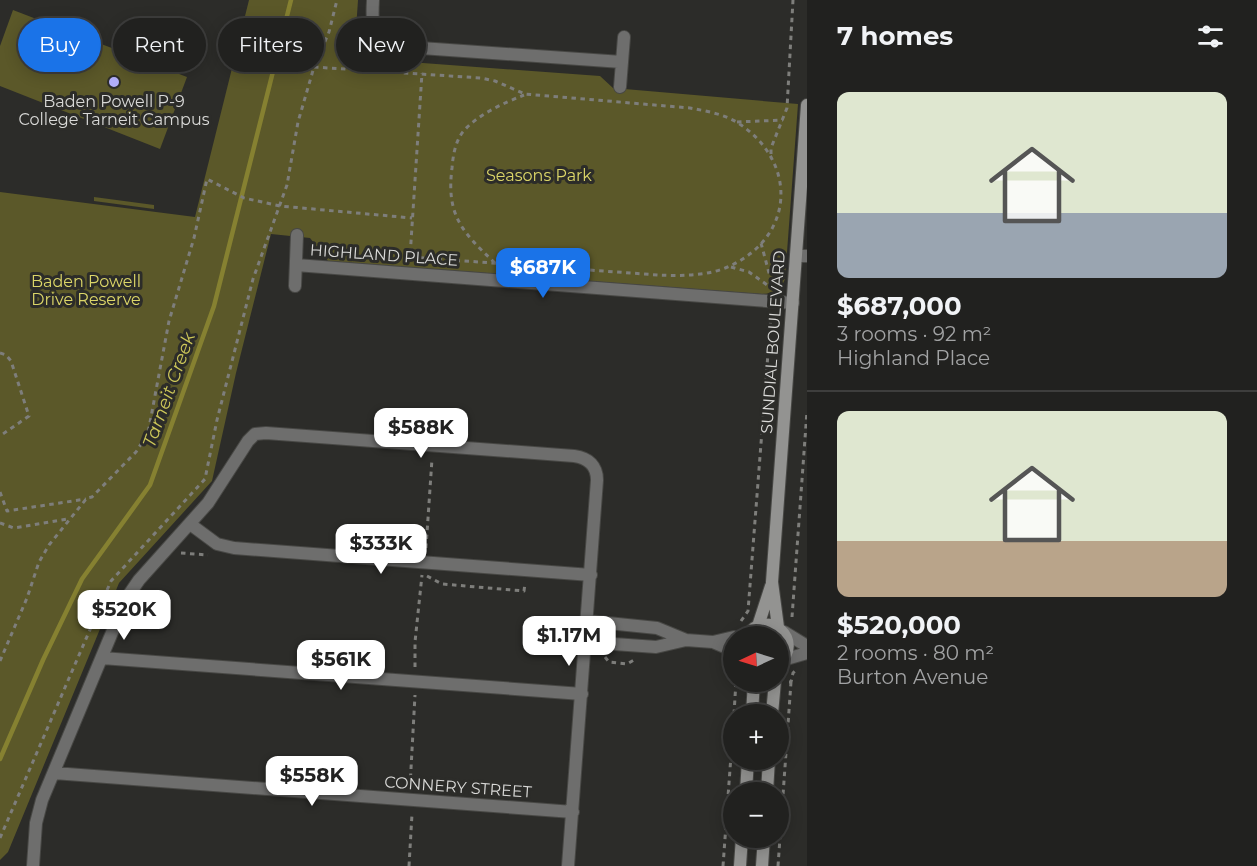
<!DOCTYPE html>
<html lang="en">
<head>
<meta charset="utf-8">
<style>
  :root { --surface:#21211f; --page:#2d2e2c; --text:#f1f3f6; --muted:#a2a3a4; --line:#3e3e3d; --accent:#1a73e8 }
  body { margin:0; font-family:Montserrat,sans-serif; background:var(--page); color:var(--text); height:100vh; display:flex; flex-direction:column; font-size:22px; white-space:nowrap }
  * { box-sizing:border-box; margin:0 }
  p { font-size:20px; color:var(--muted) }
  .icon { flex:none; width:33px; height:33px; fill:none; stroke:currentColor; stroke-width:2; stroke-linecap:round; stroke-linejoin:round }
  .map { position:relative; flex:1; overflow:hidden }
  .sheet { display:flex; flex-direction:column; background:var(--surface); width:450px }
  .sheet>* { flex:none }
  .guide { position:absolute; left:18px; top:18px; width:570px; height:54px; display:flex; gap:12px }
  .needle { width:39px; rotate:266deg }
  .controls { position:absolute; left:723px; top:626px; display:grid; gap:12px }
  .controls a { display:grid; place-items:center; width:66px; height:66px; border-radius:50%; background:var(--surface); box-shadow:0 3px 15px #0003,0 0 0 2px var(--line); font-size:30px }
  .price { position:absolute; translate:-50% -51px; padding:0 14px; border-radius:12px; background:#fff; color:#222; font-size:20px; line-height:39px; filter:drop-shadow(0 2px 3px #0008) }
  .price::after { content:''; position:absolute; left:50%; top:36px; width:18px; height:14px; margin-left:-9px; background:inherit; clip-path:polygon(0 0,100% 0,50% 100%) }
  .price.selected { background:var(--accent); color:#fff }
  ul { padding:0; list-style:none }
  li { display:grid; align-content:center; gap:12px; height:318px; padding:0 30px }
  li+li { border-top:2px solid var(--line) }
  li span { display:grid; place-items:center; height:186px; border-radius:12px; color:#555 }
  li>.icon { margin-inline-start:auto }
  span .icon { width:108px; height:108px; fill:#fffc; stroke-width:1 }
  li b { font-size:26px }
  h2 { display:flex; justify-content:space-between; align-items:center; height:72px; padding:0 30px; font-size:26px }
  .chip { padding:0 21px; border-radius:27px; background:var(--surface); box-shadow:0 3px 15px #0003,0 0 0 2px var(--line); font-size:21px; line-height:54px }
  .chip.selected { background:var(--accent); color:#fff }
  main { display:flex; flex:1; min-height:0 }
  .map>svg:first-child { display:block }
  .green { fill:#5b5829 }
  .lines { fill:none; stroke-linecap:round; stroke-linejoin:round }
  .stream { stroke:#868131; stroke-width:4.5 }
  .street-casing { stroke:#484845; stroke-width:14 }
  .secondary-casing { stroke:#484845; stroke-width:14 }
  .path { stroke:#7e7e7b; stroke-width:3; stroke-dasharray:4.5 4.5; stroke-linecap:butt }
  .street { stroke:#6e6e6d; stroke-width:12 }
  .secondary { stroke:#939391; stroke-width:12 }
  .poi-dot { fill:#b1adfa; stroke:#2c2c29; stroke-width:2 }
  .labels { text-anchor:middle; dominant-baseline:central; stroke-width:6; stroke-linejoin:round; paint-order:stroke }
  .poi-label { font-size:16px; fill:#d9d9d7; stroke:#2c2c29 }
  .park-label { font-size:16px; fill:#dcd668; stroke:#2c2c29 }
  .street-label { font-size:16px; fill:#d9d9d7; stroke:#2c2c29 }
  .water-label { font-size:18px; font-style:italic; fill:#cdc759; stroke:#2c2c29 }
</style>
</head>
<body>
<main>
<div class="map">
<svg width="807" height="866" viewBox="0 0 807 866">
  <rect width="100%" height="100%" fill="#2c2c29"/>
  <path class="green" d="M 249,0 L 358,0 L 355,45 L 369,59 L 600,76 L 613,88 L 798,104 L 785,279 C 781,290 773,294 761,294 L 328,261 L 310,238 L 271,234 L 236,373 L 212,481 L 119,583 L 8,852 L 0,860 L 0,192 L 195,217 Z
    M 13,10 L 187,77 L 160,149 L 0,86 L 0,46 Z
    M 94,197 L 154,205 L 154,209 L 94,201 Z"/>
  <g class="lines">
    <path class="stream" d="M 0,759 L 43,660 L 82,579 L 150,485 L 214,306 L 291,0"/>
    <defs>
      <path id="street" d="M 373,0 C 372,20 370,39 392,46 L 622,62
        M 620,87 L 624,37
        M 796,256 L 807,256
        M 296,265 L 793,303
        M 295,286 L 297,235
        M 190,524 L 217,544 L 234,548 L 591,575
        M 588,621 L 657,628 L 686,640
        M 784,632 L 807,646
        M 586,642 L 656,647 L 686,640 L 713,642 L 734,651
        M 713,642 L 734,637
        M 102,658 L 582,694
        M 783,660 L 807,653
        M 54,773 L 573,812
        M 33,866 L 36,823 L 42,800 L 126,599 L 139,580 L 208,503 L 248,441 L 255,434 L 266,433 L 574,456 C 589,458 597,466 597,480 L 568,866"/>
      <path id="secondary" d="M 758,626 L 771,586
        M 778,627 L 772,582 L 807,105
        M 747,636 C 767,606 806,641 778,664
        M 752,714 L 754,681
        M 772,714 L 775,681
        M 746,792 L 748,759
        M 767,792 L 769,759
        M 740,866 L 742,837
        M 762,866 L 764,837"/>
    </defs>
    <use href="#street" class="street-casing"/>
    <use href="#secondary" class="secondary-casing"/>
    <path class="path" d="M 314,67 L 481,78 L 495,81 L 525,94 L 690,108 C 706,111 724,114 738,123 C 797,161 796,235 730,266 C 709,276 681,276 658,275 L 410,257 L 422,73
      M 737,122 L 783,120
      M 771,154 L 771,148 L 787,108 L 793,0
      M 761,243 L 773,288
      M 495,263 C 462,232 446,215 452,168 C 453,156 455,143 462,133 C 476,115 504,103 524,95
      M 731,267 L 749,272 L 770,287
      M 0,353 L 6,355 L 11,361 L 29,416 L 0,436
      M 0,492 L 7,511 L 86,499
      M 0,523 L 14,528 L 68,519
      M 426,548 L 432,459
      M 181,553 L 208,555
      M 427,576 L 442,584 L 524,591 L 525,583
      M 792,617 L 807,411
      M 741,621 L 748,611 L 771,315
      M 605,657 L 609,662 L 627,664 L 634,660
      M 0,661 L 27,598 L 39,562 L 49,545 L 87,498 L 92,497 L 136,452 L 148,433 L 169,321 L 194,238 L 207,179 L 244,198 L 280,206 L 412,218
      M 415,667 L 415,642 L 422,575
      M 789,682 L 791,682 L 793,673 L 795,671
      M 734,714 L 736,681
      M 410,787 L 415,695
      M 0,838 L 111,581 L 205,479 L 217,420 L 253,279 L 287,185 L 298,122 L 314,67 L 329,32 L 337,0
      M 409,866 L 412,814
      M 723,866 L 734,714
      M 778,866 L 791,682"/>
    <use href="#street" class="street"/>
    <use href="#secondary" class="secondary"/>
  </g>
  <circle class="poi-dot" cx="114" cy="82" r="6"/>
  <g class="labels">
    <g class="poi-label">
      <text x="114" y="101">Baden Powell P-9<tspan x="114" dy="18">College Tarneit Campus</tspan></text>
    </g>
    <g class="park-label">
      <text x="539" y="175">Seasons Park</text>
      <text x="86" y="281">Baden Powell<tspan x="86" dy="18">Drive Reserve</tspan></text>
    </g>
    <g class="street-label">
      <text transform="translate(384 255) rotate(4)">HIGHLAND PLACE</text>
      <text transform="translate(773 342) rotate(-86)">SUNDIAL BOULEVARD</text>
      <text transform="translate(458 787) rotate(4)">CONNERY STREET</text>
    </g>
    <g class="water-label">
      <text transform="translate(169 390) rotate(-70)">Tarneit Creek</text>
    </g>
  </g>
</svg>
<div class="controls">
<a><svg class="needle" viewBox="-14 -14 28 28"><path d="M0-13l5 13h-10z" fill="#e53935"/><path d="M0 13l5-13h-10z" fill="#a2a3a4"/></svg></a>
<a>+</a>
<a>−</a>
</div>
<b class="price selected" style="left:543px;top:299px">$687K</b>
<b class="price" style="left:421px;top:459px">$588K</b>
<b class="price" style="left:381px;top:575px">$333K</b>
<b class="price" style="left:124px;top:641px">$520K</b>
<b class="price" style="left:569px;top:667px">$1.17M</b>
<b class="price" style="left:341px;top:691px">$561K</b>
<b class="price" style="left:312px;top:807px">$558K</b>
<div class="guide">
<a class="chip selected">Buy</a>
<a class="chip">Rent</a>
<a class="chip">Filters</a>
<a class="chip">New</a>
</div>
</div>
<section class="sheet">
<h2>7 homes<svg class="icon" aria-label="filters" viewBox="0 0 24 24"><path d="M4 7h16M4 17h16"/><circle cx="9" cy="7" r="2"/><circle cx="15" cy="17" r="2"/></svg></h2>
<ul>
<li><span style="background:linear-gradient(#dfe7d0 65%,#9aa5b1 0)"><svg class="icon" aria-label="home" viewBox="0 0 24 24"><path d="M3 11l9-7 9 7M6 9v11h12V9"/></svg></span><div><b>$687,000</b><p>3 rooms · 92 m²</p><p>Highland Place</p></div></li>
<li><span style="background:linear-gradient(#dfe7d0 70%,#b9a48a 0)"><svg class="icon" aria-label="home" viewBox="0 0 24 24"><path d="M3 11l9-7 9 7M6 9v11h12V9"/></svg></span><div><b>$520,000</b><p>2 rooms · 80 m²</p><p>Burton Avenue</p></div></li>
</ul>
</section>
</main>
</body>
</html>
